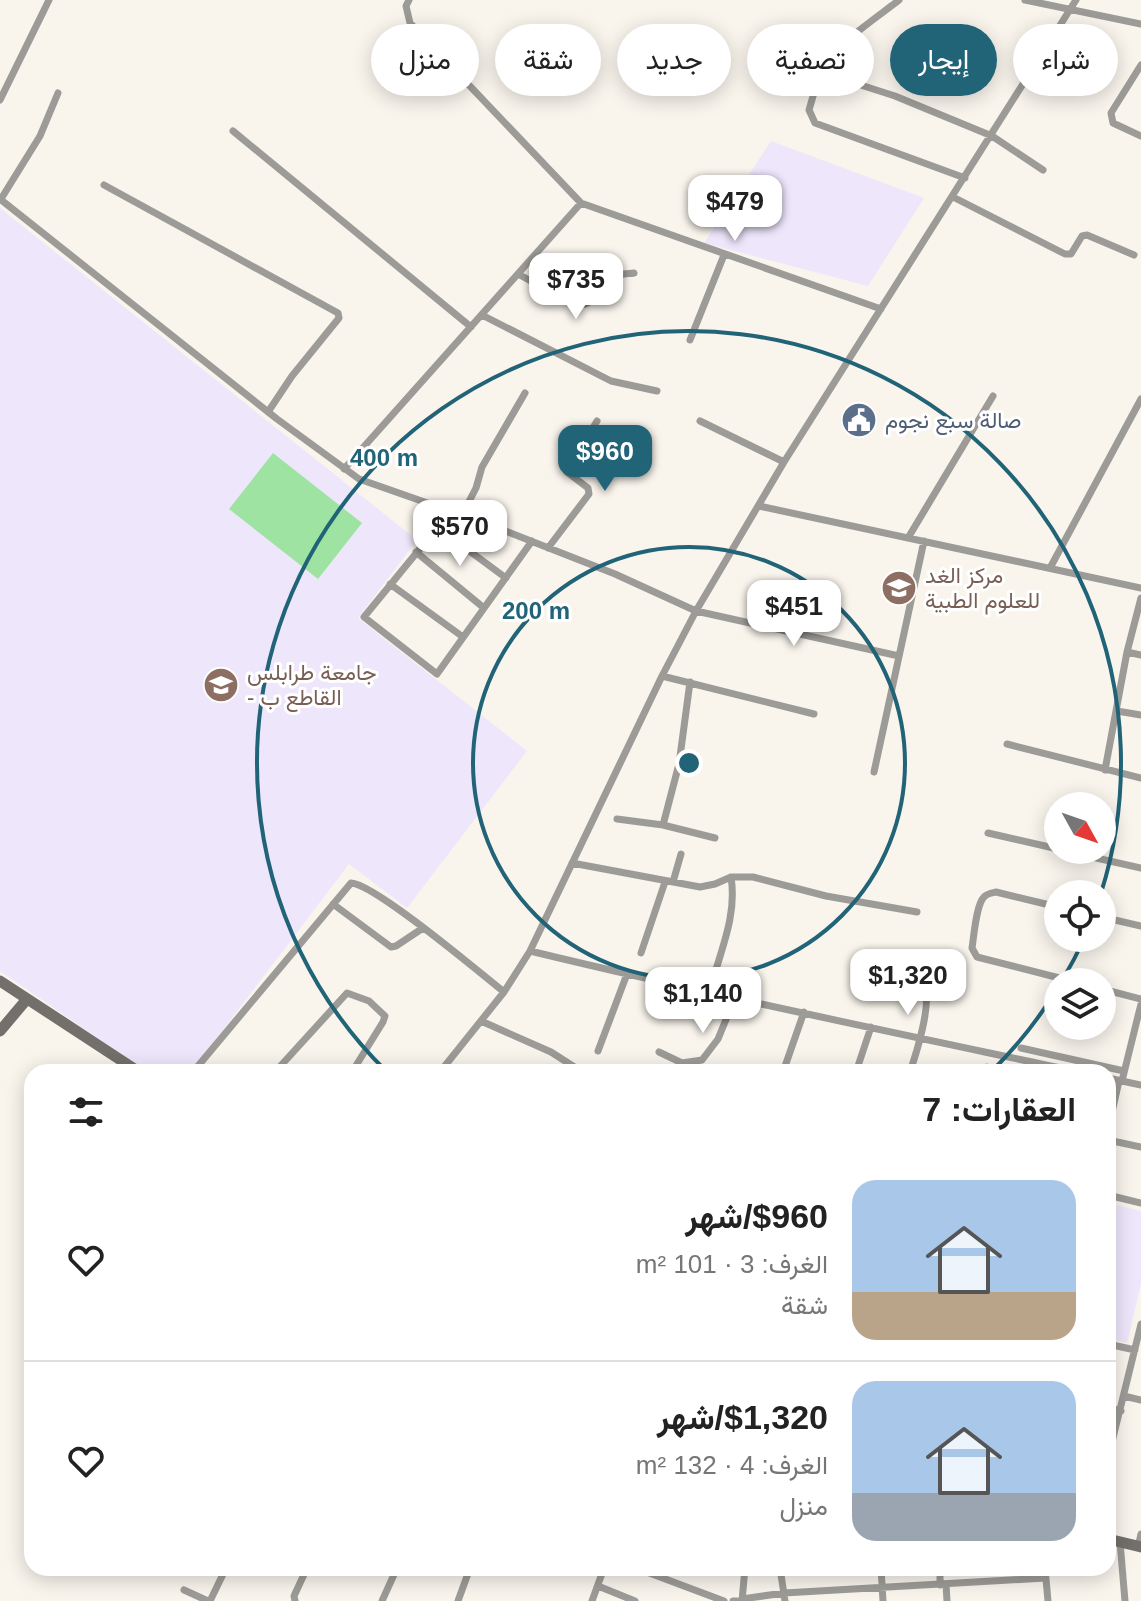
<!DOCTYPE html>
<html lang="ar">
<head>
<meta charset="utf-8">
<style>
  :root { --surface:#fff; --page:#f6f6f6; --text:#222; --muted:#767676; --line:#e0e0e0; --accent:#216377 }
  body { margin:0; font-family:Arial,Vazirmatn,sans-serif; background:var(--page); color:var(--text); direction:rtl; height:100vh; display:flex; flex-direction:column; font-size:30px; white-space:nowrap }
  * { box-sizing:border-box; margin:0 }
  p { font-size:26px; color:var(--muted) }
  .icon { flex:none; width:44px; height:44px; fill:none; stroke:currentColor; stroke-width:2; stroke-linecap:round; stroke-linejoin:round }
  .map { position:relative; flex:1; overflow:hidden; direction:ltr }
  .sheet { position:absolute; left:24px; top:1064px; width:1092px; height:512px; display:flex; flex-direction:column; background:var(--surface); border-radius:24px; box-shadow:0 4px 20px #0003; direction:rtl }
  .sheet>* { flex:none }
  .banner { position:absolute; left:24px; top:24px; width:1094px; height:72px; direction:rtl; display:flex; gap:16px }
  .needle { width:52px; rotate:130deg }
  .fabs { position:absolute; left:1044px; top:792px; display:grid; gap:16px }
  .fabs a { display:grid; place-items:center; width:72px; height:72px; border-radius:50%; background:var(--surface); box-shadow:0 4px 20px #0003; font-size:40px }
  .price { position:absolute; translate:-50% -68px; padding:0 18px; border-radius:16px; background:#fff; color:#222; font-size:26px; line-height:52px; filter:drop-shadow(0 2px 4px #0008) }
  .price::after { content:''; position:absolute; left:50%; top:48px; width:24px; height:18px; margin-left:-12px; background:inherit; clip-path:polygon(0 0,100% 0,50% 100%) }
  .price.active { background:var(--accent); color:#fff }
  ul { padding:0; list-style:none }
  li { display:flex; align-items:center; gap:24px; height:200px; padding:0 40px }
  li+li { border-top:2px solid var(--line) }
  li span { display:grid; place-items:center; flex:none; width:224px; height:160px; border-radius:24px; color:#555 }
  li>.icon { margin-inline-start:auto }
  span .icon { width:96px; height:96px; fill:#fffc; stroke-width:1 }
  li b { font-size:34px }
  h2 { display:flex; justify-content:space-between; align-items:center; height:96px; padding:0 40px; font-size:34px }
  .tag { padding:0 28px; border-radius:36px; background:var(--surface); box-shadow:0 4px 20px #0003; font-size:28px; line-height:72px }
  .tag.active { background:var(--accent); color:#fff }
  .map>svg:first-child { display:block }
  .education { fill:#eee7fc }
  .green { fill:#9ee3a1 }
  .lines { fill:none; stroke-linecap:round; stroke-linejoin:round }
  .street { stroke:#9d9b97; stroke-width:7 }
  .secondary { stroke:#73706b; stroke-width:11 }
  .ring { fill:none; stroke:#216377; stroke-width:4 }
  .labels { text-anchor:middle; dominant-baseline:central; stroke-width:6; stroke-linejoin:round; paint-order:stroke }
  .service-label { font-size:22px; fill:#4e5e75; stroke:#fff; text-anchor:start }
  .education-label { font-size:22px; fill:#785e54; stroke:#fff; text-anchor:start }
  .centre { fill:#216377; stroke:#fff; stroke-width:4 }
  .ring-label { font-size:24px; text-anchor:middle; font-weight:bold; fill:#216377; stroke:#fff; stroke-width:6; stroke-linejoin:round; paint-order:stroke }
</style>
</head>
<body>
<div class="map">
<svg width="1141" height="1601" viewBox="0 0 1141 1601">
  <rect width="100%" height="100%" fill="#f9f4ec"/>
  <path class="education" d="M 771,141 L 924,198 L 868,286 L 704,243 Z
    M 0,208 L 417,540 L 358,618 L 527,751 L 407,908 L 349,864 L 191,1072 L 147,1072 L 0,971 Z
    M 1108,1203 L 1141,1211 L 1141,1284 L 1127,1343 L 1108,1338 Z"/>
  <path class="green" d="M 273,453 L 362,523 L 318,579 L 229,509 Z"/>
  <g class="lines">
    <path class="street" d="M 409,0 L 406,6 L 410,23 L 581,203 L 881,309
      M 899,0 C 883,13 821,55 820,72 L 895,96 L 992,136 L 1043,170
      M 1025,0 L 1141,24
      M 1141,65 L 1111,113 L 1113,123 L 1141,136
      M 820,72 L 809,110 L 815,123 L 965,178
      M 0,100 L 49,0
      M 233,131 L 471,327
      M 104,185 L 338,313 L 339,318 L 292,376 L 268,412
      M 953,197 L 1065,254 L 1071,254 L 1082,236 L 1087,235 L 1134,255
      M 0,199 L 277,419 L 359,479 L 490,525 L 615,574 L 696,611 L 899,656
      M 1,199 L 40,136 L 58,93
      M 518,274 L 575,305 C 596,308 603,282 620,275 C 625,273 630,274 634,273
      M 482,315 L 611,381 L 657,391
      M 690,340 L 724,255
      M 700,421 L 784,462
      M 344,469 L 581,203
      M 759,506 L 1141,588
      M 450,512 L 364,617 L 437,674 L 532,541
      M 462,515 L 476,488 L 482,467 L 525,393
      M 437,527 L 506,578
      M 908,538 L 993,396
      M 548,548 L 589,494 L 588,488 L 567,472 L 597,421
      M 416,552 L 484,608
      M 1050,568 L 1141,399
      M 390,584 L 463,637
      M 1127,652 L 1141,655
      M 662,676 L 814,714
      M 1117,711 L 1141,715
      M 1007,744 L 1141,778
      M 1105,770 L 1127,652 L 1141,598
      M 874,772 L 924,541
      M 617,819 L 663,825 L 715,838
      M 663,825 L 679,764 L 690,682
      M 988,833 L 1058,849
      M 1061,850 L 1141,868
      M 572,863 L 700,887 L 715,884 L 731,877 L 753,877 L 826,896 L 917,912
      M 673,882 L 681,854
      M 333,904 L 391,947 L 396,946 L 423,928
      M 1058,907 L 996,892 C 992,893 986,894 984,897 C 976,905 974,936 972,948 L 977,957 L 1075,982
      M 1102,917 L 1141,926
      M 530,951 C 712,995 896,1033 1079,1072
      M 641,953 L 665,882
      M 889,969 C 900,973 916,977 923,986 C 934,999 915,1057 910,1072
      M 712,983 C 722,947 737,914 731,877
      M 1102,989 L 1141,999
      M 481,1021 L 551,1052 L 579,1070
      M 1021,1048 L 1124,1071
      M 598,1051 L 627,974
      M 659,1052 L 682,1063 L 702,1060 L 718,1039 L 734,1000
      M 193,1072 L 351,883 C 375,884 479,972 504,992
      M 275,1072 L 347,993 L 369,1001 L 385,1016 L 383,1022 L 352,1072
      M 440,1072 L 504,992 L 530,951 L 662,676 L 696,611 L 784,462 L 1076,0
      M 783,1072 L 804,1012
      M 856,1072 L 871,1027
      M 985,1072 L 987,1067
      M 1108,1078 L 1141,1085
      M 1122,1081 L 1141,1004
      M 1108,1130 L 1119,1081
      M 1108,1140 L 1141,1147
      M 1108,1195 L 1141,1203
      M 1108,1344 L 1135,1350
      M 1124,1396 L 1141,1400
      M 1108,1407 L 1121,1411
      M 1108,1458 L 1141,1324
      M 1120,1542 L 1125,1601
      M 1138,1547 L 1141,1534
      M 636,1568 L 724,1601
      M 780,1568 L 785,1601
      M 881,1568 L 883,1601
      M 940,1568 L 940,1585
      M 1045,1568 L 1048,1601
      M 946,1584 L 947,1601
      M 598,1586 L 635,1601
      M 184,1590 L 208,1601
      M 742,1599 L 784,1593 L 1045,1578
      M 210,1601 L 226,1568
      M 295,1601 L 294,1596 L 307,1568
      M 382,1601 L 397,1568
      M 458,1601 L 470,1568
      M 592,1601 L 604,1568
      M 733,1601 L 737,1601
      M 742,1601 L 745,1568"/>
    <path class="secondary" d="M 0,981 L 139,1072
      M 0,1031 L 27,999
      M 1108,1539 L 1141,1547"/>
  </g>
  <g class="ring">
    <circle cx="689" cy="763" r="216"/>
    <path d="M1084 939A432 432 0 0 1 1063 979M1057 989A432 432 0 0 1 992 1071M386 1071A432 432 0 1 1 1101 893"/>
  </g>
  <defs>
    <symbol id="civic-disc" viewBox="-11 -11 22 22"><circle r="9.5" fill="#5c6f8a" stroke="#fff"/><path d="M-.6-6.5H3V-4.5H.6V-3L4-1V1h2V6H-6V1h2V-1L-.6-3ZM-1.2 2.5V6h2.4V2.5Z" fill="#fff"/></symbol>
    <symbol id="school-disc" viewBox="-11 -11 22 22"><circle r="9.5" fill="#8d6e63" stroke="#fff"/><path d="M0-5L7-2L0 1L-7-2ZM-4 1L0 2.5L4 1V4Q0 6-4 4Z" fill="#fff"/></symbol>
    <symbol id="university-disc" viewBox="-11 -11 22 22"><circle r="9.5" fill="#8d6e63" stroke="#fff"/><path d="M0-5L7-2L0 1L-7-2ZM-4 1L0 2.5L4 1V4Q0 6-4 4Z" fill="#fff"/></symbol>
  </defs>
  <g fill-rule="evenodd">
    <use href="#civic-disc" x="839" y="400" width="40" height="40"/>
    <use href="#school-disc" x="879" y="568" width="40" height="40"/>
    <use href="#university-disc" x="201" y="665" width="40" height="40"/>
  </g>
  <g class="labels">
    <g class="service-label">
      <text x="885" y="420">صالة سبع نجوم</text>
    </g>
    <g class="education-label">
      <text x="925" y="575">مركز الغد<tspan x="925" dy="25">للعلوم الطبية</tspan></text>
      <text x="247" y="672">جامعة طرابلس<tspan x="247" dy="25">- القاطع ب</tspan></text>
    </g>
  </g>
  <circle cx="689" cy="763" r="12" class="centre"/>
  <g class="ring-label">
    <text x="384" y="466">400 m</text>
    <text x="536" y="619">200 m</text>
  </g>
</svg>
<div class="fabs">
<a><svg class="needle" viewBox="-14 -14 28 28"><path d="M0-13l5 13h-10z" fill="#e53935"/><path d="M0 13l5-13h-10z" fill="#767676"/></svg></a>
<a><svg class="icon" aria-label="locate" viewBox="0 0 24 24"><circle cx="12" cy="12" r="6"/><path d="M12 2v4M12 18v4M2 12h4M18 12h4"/></svg></a>
<a><svg class="icon" aria-label="layers" viewBox="0 0 24 24"><path d="M12 4l9 5-9 5-9-5zM3 14l9 5 9-5"/></svg></a>
</div>
<b class="price" style="left:735px;top:243px">$479</b>
<b class="price" style="left:576px;top:321px">$735</b>
<b class="price active" style="left:605px;top:493px">$960</b>
<b class="price" style="left:460px;top:568px">$570</b>
<b class="price" style="left:794px;top:648px">$451</b>
<b class="price" style="left:908px;top:1017px">$1,320</b>
<b class="price" style="left:703px;top:1035px">$1,140</b>
<div class="banner">
<a class="tag">شراء</a>
<a class="tag active">إيجار</a>
<a class="tag">تصفية</a>
<a class="tag">جديد</a>
<a class="tag">شقة</a>
<a class="tag">منزل</a>
</div>
<section class="sheet">
<h2>العقارات: 7<svg class="icon" aria-label="filters" viewBox="0 0 24 24"><path d="M4 7h16M4 17h16"/><circle cx="9" cy="7" r="2"/><circle cx="15" cy="17" r="2"/></svg></h2>
<ul>
<li><span style="background:linear-gradient(#a9c7e8 70%,#b9a48a 0)"><svg class="icon" aria-label="home" viewBox="0 0 24 24"><path d="M3 11l9-7 9 7M6 9v11h12V9"/></svg></span><div><b>$960/شهر</b><p>الغرف: 3 · 101 m²</p><p>شقة</p></div><svg class="icon" aria-label="heart" viewBox="0 0 24 24"><path d="M12 20l-8-8c-3-5 5-10 8-4 3-6 11-1 8 4z"/></svg></li>
<li><span style="background:linear-gradient(#a9c7e8 70%,#9aa5b1 0)"><svg class="icon" aria-label="home" viewBox="0 0 24 24"><path d="M3 11l9-7 9 7M6 9v11h12V9"/></svg></span><div><b>$1,320/شهر</b><p>الغرف: 4 · 132 m²</p><p>منزل</p></div><svg class="icon" aria-label="heart" viewBox="0 0 24 24"><path d="M12 20l-8-8c-3-5 5-10 8-4 3-6 11-1 8 4z"/></svg></li>
</ul>
</section>
</div>
</body>
</html>
